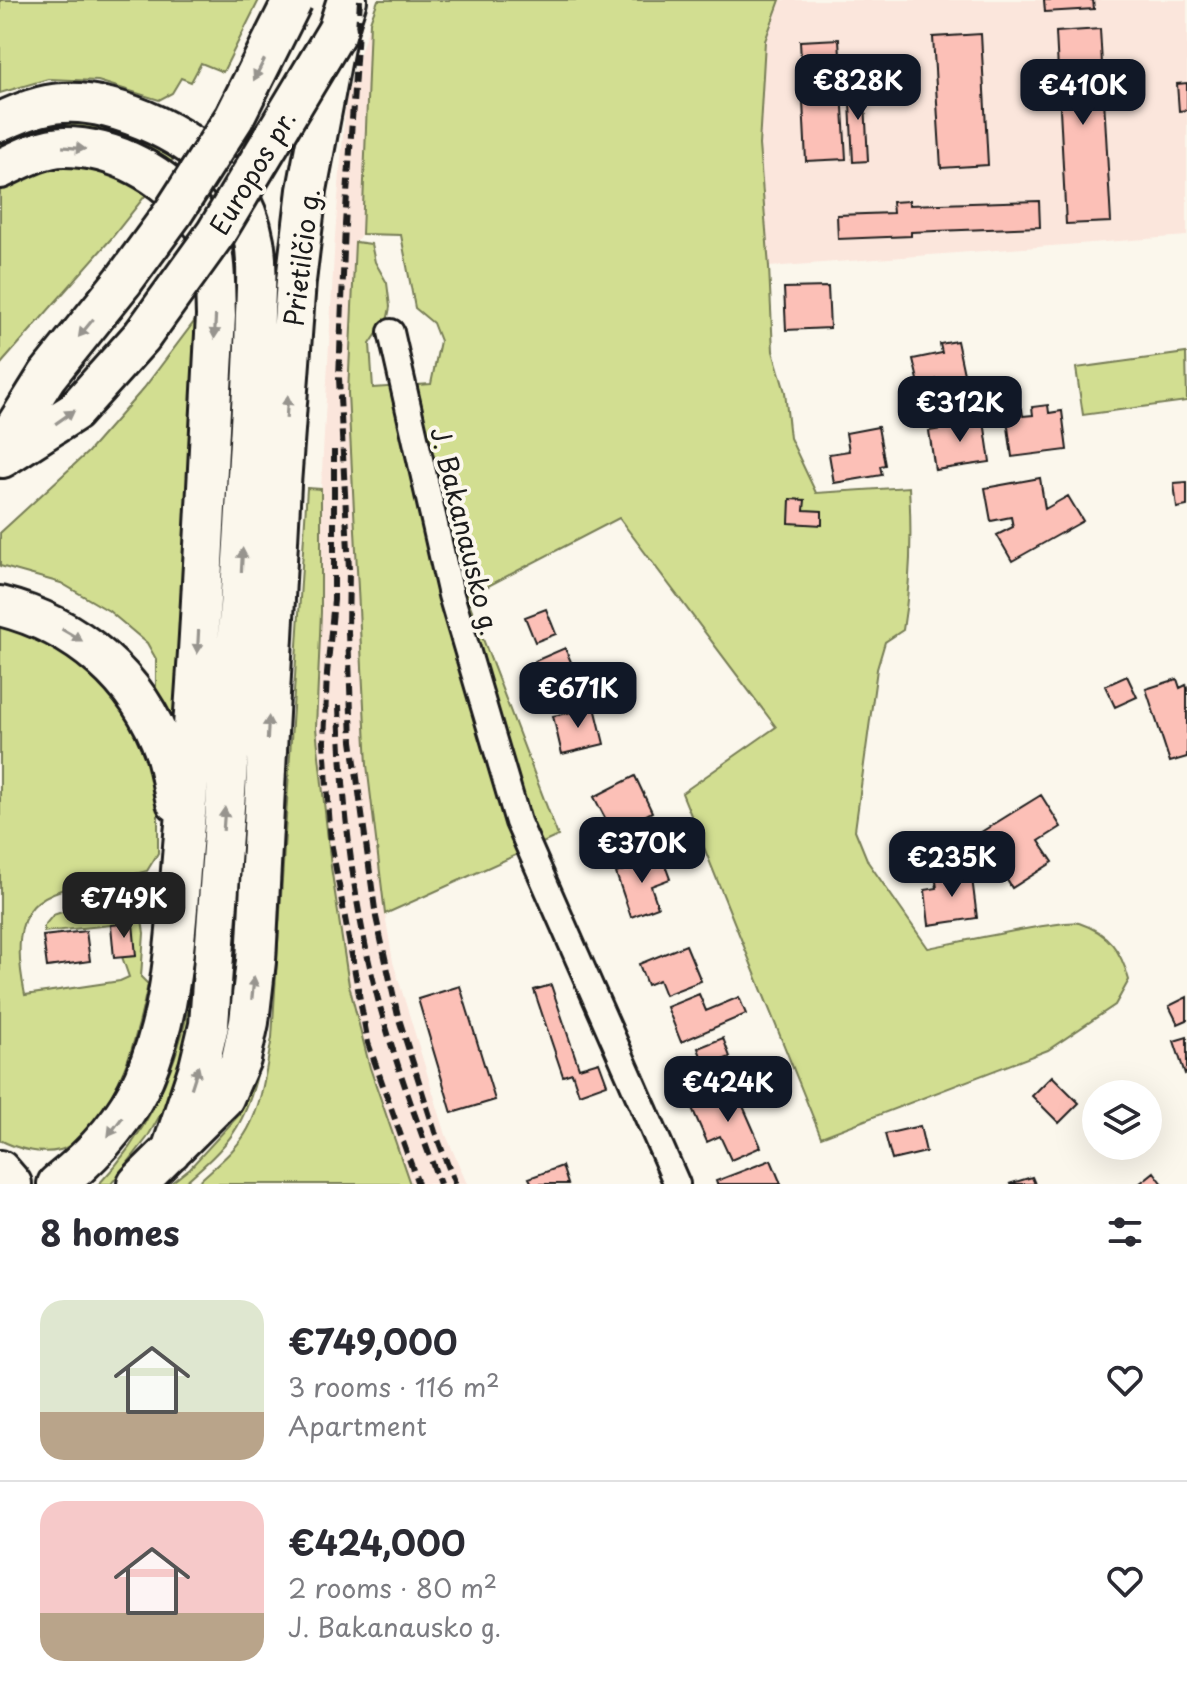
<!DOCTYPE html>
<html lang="en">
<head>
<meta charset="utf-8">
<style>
  :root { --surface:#fff; --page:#f7f7f7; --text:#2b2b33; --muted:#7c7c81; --line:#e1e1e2; --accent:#111827 }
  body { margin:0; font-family:"Playpen Sans",sans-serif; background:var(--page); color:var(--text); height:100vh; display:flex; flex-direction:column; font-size:30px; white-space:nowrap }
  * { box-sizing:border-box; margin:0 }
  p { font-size:26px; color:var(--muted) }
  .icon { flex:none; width:44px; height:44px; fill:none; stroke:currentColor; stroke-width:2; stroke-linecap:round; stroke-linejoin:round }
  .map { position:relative; height:1184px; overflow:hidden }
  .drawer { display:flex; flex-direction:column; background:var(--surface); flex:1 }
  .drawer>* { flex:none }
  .controls { position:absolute; left:1082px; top:1080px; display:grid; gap:16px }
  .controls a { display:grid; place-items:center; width:80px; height:80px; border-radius:50%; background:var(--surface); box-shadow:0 8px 32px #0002; font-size:40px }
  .price { position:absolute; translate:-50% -68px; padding:0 18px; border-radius:16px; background:var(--accent); color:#fff; font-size:26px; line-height:52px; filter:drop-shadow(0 2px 4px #0008) }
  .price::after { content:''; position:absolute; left:50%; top:48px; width:24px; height:18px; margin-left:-12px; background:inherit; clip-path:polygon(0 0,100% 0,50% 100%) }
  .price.current { background:#222; color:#fff }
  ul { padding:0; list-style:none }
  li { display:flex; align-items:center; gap:24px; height:200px; padding:0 40px }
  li+li { border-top:2px solid var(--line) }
  li span { display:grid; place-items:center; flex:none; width:224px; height:160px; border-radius:24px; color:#555 }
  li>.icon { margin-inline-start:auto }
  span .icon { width:96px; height:96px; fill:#fffc; stroke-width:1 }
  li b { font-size:34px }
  h2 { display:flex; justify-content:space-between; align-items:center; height:96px; padding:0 40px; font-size:34px }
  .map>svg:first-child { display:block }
  .built { fill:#fbe6dc }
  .green { fill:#d2de91; stroke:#777d56; stroke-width:2 }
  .building { fill:#fcc0b7; stroke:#1c1c1c; stroke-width:2 }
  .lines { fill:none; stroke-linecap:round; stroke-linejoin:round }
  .minor-casing { stroke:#1c1c1c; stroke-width:30 }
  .primary-casing { stroke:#1c1c1c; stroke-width:44 }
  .minor { stroke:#fbf7ec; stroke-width:24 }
  .primary { stroke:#fbf7ec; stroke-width:38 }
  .rail { stroke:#1c1c1c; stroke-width:6; stroke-dasharray:12 6; stroke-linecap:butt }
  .primary-bridge-casing { stroke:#1c1c1c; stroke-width:44; stroke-linecap:butt }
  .primary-bridge { stroke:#fbf7ec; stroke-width:38 }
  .oneway { fill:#97948e }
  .labels { text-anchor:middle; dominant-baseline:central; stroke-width:8; stroke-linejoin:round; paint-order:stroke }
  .street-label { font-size:26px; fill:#1c1c1c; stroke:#fbf7ec }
</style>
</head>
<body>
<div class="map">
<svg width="1187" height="1184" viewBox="0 0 1187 1184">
  <rect width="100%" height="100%" fill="#fbf7ec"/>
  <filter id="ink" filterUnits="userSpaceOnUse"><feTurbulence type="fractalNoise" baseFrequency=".0125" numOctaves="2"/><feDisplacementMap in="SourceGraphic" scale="16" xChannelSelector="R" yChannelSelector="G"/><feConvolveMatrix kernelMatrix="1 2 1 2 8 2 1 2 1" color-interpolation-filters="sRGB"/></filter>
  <g filter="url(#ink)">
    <path class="built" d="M 780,0 L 1187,0 L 1187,236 L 769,267 L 759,145 L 765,41 Z
      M 370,22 L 362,234 L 355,242 L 348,393 L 367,765 L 385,914 L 393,962 L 446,1135 L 467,1184 L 410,1184 L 370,1068 L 349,985 L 331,867 L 316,728 L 321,612 L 321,489 L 335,236 L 346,97 Z"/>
    <path class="green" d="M 0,0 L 259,0 L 223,72 L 201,63 L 191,82 L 181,78 L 172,93 L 159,100 L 98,81 L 48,79 L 0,93 Z
      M 378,0 L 780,0 L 765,41 L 759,145 L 769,267 L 773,351 L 785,392 L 790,438 L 816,493 L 909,487 C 912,536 911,581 903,630 L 885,642 L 877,669 L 855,830 L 868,862 L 928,948 C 950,944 1067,918 1079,923 C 1109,933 1121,951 1129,980 L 1115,1005 L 1048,1050 L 821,1137 L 682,793 L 776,727 L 619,518 L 467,597 L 558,836 L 385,914 L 367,765 L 348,393 L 355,242 L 371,244 L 375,262 L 387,283 L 390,307 L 388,317 L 370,344 L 373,388 L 431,384 L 440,341 L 433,323 L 415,308 L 401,235 L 362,234 L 370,22 Z
      M 62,118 C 108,123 135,133 174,157 L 169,165 C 139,148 106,129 71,128 C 47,127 21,141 0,150 L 0,138 Z
      M 65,163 L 94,167 L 148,192 L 110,240 L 0,365 L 0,189 L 36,172 Z
      M 236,264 L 241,286 L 202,990 L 175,1089 L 147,1138 L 111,1184 L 99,1184 C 148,1133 176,1070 190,1001 L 228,270 Z
      M 197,318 L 178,736 L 156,695 L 156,659 L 147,643 L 109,611 L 61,583 L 0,566 L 0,533 L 88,452 L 144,388 Z
      M 1186,353 L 1187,401 L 1083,415 L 1076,368 Z
      M 307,488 L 321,489 L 321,612 L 316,728 L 331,867 L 349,985 L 370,1068 L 410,1184 L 196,1184 C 214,1167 236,1151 248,1129 C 263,1101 266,1068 272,1038 Z
      M 0,622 L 56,644 L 106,684 L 135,723 L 151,767 L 158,801 L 158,853 L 147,871 C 60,894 1,877 25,995 L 120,981 L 129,977 L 111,925 L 44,932 L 44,926 L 53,915 L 65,911 L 114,904 L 126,906 L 142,920 L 144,933 L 141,977 L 148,984 C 137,1038 122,1096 81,1136 C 75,1141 69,1148 60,1150 C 41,1155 17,1149 0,1140 Z
      M 259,1066 C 246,1127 229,1144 183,1184 L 170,1184 L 190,1168 L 239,1115 Z"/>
    <path class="building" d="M 1044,0 L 1093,0 L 1094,9 L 1045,12 Z
      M 1100,29 L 1111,222 L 1066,224 L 1056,32 Z
      M 981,34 L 988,165 L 941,168 L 933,37 Z
      M 839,39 L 846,159 L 806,161 L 800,41 Z
      M 864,82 L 868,161 L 853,162 L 849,83 Z
      M 1187,83 L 1187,110 L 1179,111 L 1177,84 Z
      M 909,201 L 909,205 L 1039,201 L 1040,227 L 911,232 L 911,236 L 838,239 L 837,215 L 893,213 L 892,202 Z
      M 828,287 L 830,328 L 786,330 L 784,288 Z
      M 957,341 L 964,374 L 950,377 L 951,383 L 941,385 L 939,379 L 919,384 L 913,359 L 942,353 L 940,344 Z
      M 1048,405 L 1049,413 L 1062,411 L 1067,450 L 1012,457 L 1006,412 L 1022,409 L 1023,416 L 1033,415 L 1032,407 Z
      M 983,414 L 990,462 L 935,470 L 929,431 L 942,429 L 941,421 L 957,418 L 958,426 L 967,425 L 966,417 Z
      M 878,427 L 885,465 L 880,466 L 882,475 L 834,483 L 829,454 L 849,451 L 846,433 Z
      M 1040,478 L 1045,509 L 1068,496 L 1083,521 L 1012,561 L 997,535 L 1013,527 L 1011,517 L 991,521 L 985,488 Z
      M 1187,482 L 1187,506 L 1177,508 L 1174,483 Z
      M 790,499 L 805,500 L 804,510 L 822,511 L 822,525 L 789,523 Z
      M 546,609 L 556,634 L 535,642 L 525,617 Z
      M 565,648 L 580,683 L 549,696 L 535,661 Z
      M 1127,676 L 1137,697 L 1115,707 L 1105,686 Z
      M 1177,679 L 1180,688 L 1186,685 L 1187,688 L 1187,757 L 1170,762 L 1146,689 Z
      M 595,707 L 604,744 L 562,754 L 553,716 Z
      M 635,776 L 652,812 L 613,833 L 594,797 Z
      M 1041,795 L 1061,827 L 1039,841 L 1053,862 L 1012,888 L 978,834 Z
      M 662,857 L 670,879 L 651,886 L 658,907 L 631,917 L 616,873 Z
      M 971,870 L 977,918 L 929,925 L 925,890 L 937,888 L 935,875 Z
      M 133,923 L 136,956 L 114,958 L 111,925 Z
      M 86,931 L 90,961 L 47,967 L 43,936 Z
      M 686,945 L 701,981 L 665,995 L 659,980 L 647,985 L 639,964 Z
      M 551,985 L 579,1068 L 599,1062 L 607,1084 L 579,1094 L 572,1073 L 563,1076 L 534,990 Z
      M 460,986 L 495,1100 L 452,1113 L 418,999 Z
      M 699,994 L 706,1011 L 739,997 L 746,1014 L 681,1042 L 667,1007 Z
      M 1187,997 L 1187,1020 L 1178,1024 L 1169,1006 Z
      M 1187,1037 L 1187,1073 L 1185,1074 L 1174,1041 Z
      M 723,1038 L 730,1057 L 705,1067 L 698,1048 Z
      M 1052,1076 L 1079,1103 L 1059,1123 L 1032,1096 Z
      M 736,1090 L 761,1147 L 731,1160 L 720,1136 L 707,1142 L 692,1108 Z
      M 920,1126 L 926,1152 L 892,1160 L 885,1134 Z
      M 771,1160 L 781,1184 L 717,1184 L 716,1181 Z
      M 562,1166 L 568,1184 L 532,1184 L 529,1178 Z
      M 1154,1172 L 1163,1184 L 1139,1184 Z
      M 1032,1177 L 1035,1184 L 1009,1184 Z"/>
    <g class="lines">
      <defs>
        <path id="minor" d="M 391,332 L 451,595 L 518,822 L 677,1184"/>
        <path id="primary" d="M 0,122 C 20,113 41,104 63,103 C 116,99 203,140 232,185 C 242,201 251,222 254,241 C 258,264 256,290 255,313 C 254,368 250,422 247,476 C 237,660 222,842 209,1025 L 199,1067 L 171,1151
          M 0,169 C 19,160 43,147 64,147 C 115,147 165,174 196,215 C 200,222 207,228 209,236 C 216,261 215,289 216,316 C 206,492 200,670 183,846 C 176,924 175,1005 144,1078 C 125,1122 94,1155 57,1184
          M 0,451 L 47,376 L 124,280
          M 2,458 L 74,412 L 142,336
          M 0,606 C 76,625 139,677 165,753 C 170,769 172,786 176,802
          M 0,1170 L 12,1184
          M 137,1184 L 224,1098 L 241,1059 L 249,1022 L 256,961 L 281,484 L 296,281 L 307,190 L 337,31 L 347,0"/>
      </defs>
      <use href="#minor" class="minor-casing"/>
      <use href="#primary" class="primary-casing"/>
      <use href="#minor" class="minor"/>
      <use href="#primary" class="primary"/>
      <path class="rail" d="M 360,0 L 345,225 L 339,378 L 349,570 L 348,632 L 352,741 L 376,917 L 398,1016 L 435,1132 L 455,1184
        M 334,450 L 334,600 L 327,674 L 324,742 L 331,842 L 368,1043 L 418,1184
        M 339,705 C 342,805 353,906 379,1003 C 396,1064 418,1125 440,1184"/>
      <defs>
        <path id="primary-bridge" d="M 124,280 L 173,213 L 234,118 L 293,0
          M 142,336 L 216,233 L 337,31"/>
      </defs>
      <use href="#primary-bridge" class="primary-bridge-casing"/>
      <use href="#primary-bridge" class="primary-bridge"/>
    </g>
    <defs><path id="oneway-solid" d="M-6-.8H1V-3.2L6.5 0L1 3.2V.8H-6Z" transform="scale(2)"/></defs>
    <g class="oneway">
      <use href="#oneway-solid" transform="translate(259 70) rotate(117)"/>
      <use href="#oneway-solid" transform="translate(74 148) rotate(5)"/>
      <use href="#oneway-solid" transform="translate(215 327) rotate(93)"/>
      <use href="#oneway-solid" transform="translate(86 328) rotate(129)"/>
      <use href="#oneway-solid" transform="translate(287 407) rotate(-86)"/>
      <use href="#oneway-solid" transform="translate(65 417) rotate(-35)"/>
      <use href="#oneway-solid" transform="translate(242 560) rotate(-87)"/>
      <use href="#oneway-solid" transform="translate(72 635) rotate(30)"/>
      <use href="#oneway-solid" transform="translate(198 642) rotate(93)"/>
      <use href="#oneway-solid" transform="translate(268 728) rotate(-87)"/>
      <use href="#oneway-solid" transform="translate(224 819) rotate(-86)"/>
      <use href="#oneway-solid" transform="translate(253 988) rotate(-84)"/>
      <use href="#oneway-solid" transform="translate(195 1077) rotate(-72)"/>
      <use href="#oneway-solid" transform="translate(115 1127) rotate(127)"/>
    </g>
  </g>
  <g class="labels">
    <g class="street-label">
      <text transform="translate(252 172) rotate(-59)">Europos pr.</text>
      <text transform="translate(301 257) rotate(-83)">Prietilčio g.</text>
      <text transform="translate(466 531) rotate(76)">J. Bakanausko g.</text>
    </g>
  </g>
</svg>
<div class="controls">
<a><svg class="icon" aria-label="layers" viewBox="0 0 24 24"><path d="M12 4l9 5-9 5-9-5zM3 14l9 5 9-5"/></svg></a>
</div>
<b class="price" style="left:858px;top:122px">€828K</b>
<b class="price" style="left:1083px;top:127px">€410K</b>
<b class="price" style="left:960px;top:444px">€312K</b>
<b class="price" style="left:578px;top:730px">€671K</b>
<b class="price" style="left:642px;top:885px">€370K</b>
<b class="price" style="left:952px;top:899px">€235K</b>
<b class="price current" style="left:124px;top:940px">€749K</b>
<b class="price" style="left:728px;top:1124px">€424K</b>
</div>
<section class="drawer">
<h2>8 homes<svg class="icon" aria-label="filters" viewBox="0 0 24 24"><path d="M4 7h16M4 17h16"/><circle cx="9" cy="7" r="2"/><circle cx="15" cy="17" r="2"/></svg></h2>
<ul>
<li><span style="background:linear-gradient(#dfe7d0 70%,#b9a48a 0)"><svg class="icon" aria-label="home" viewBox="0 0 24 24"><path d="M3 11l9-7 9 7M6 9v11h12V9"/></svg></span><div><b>€749,000</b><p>3 rooms · 116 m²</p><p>Apartment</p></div><svg class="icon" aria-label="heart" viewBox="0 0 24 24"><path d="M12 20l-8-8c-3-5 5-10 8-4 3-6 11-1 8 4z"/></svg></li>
<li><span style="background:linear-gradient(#f6c9c9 70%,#b9a48a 0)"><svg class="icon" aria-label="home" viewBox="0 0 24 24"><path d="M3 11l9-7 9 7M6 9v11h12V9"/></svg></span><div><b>€424,000</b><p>2 rooms · 80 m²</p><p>J. Bakanausko g.</p></div><svg class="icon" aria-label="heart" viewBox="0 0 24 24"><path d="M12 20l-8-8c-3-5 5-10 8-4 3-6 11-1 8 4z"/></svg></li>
</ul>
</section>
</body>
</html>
